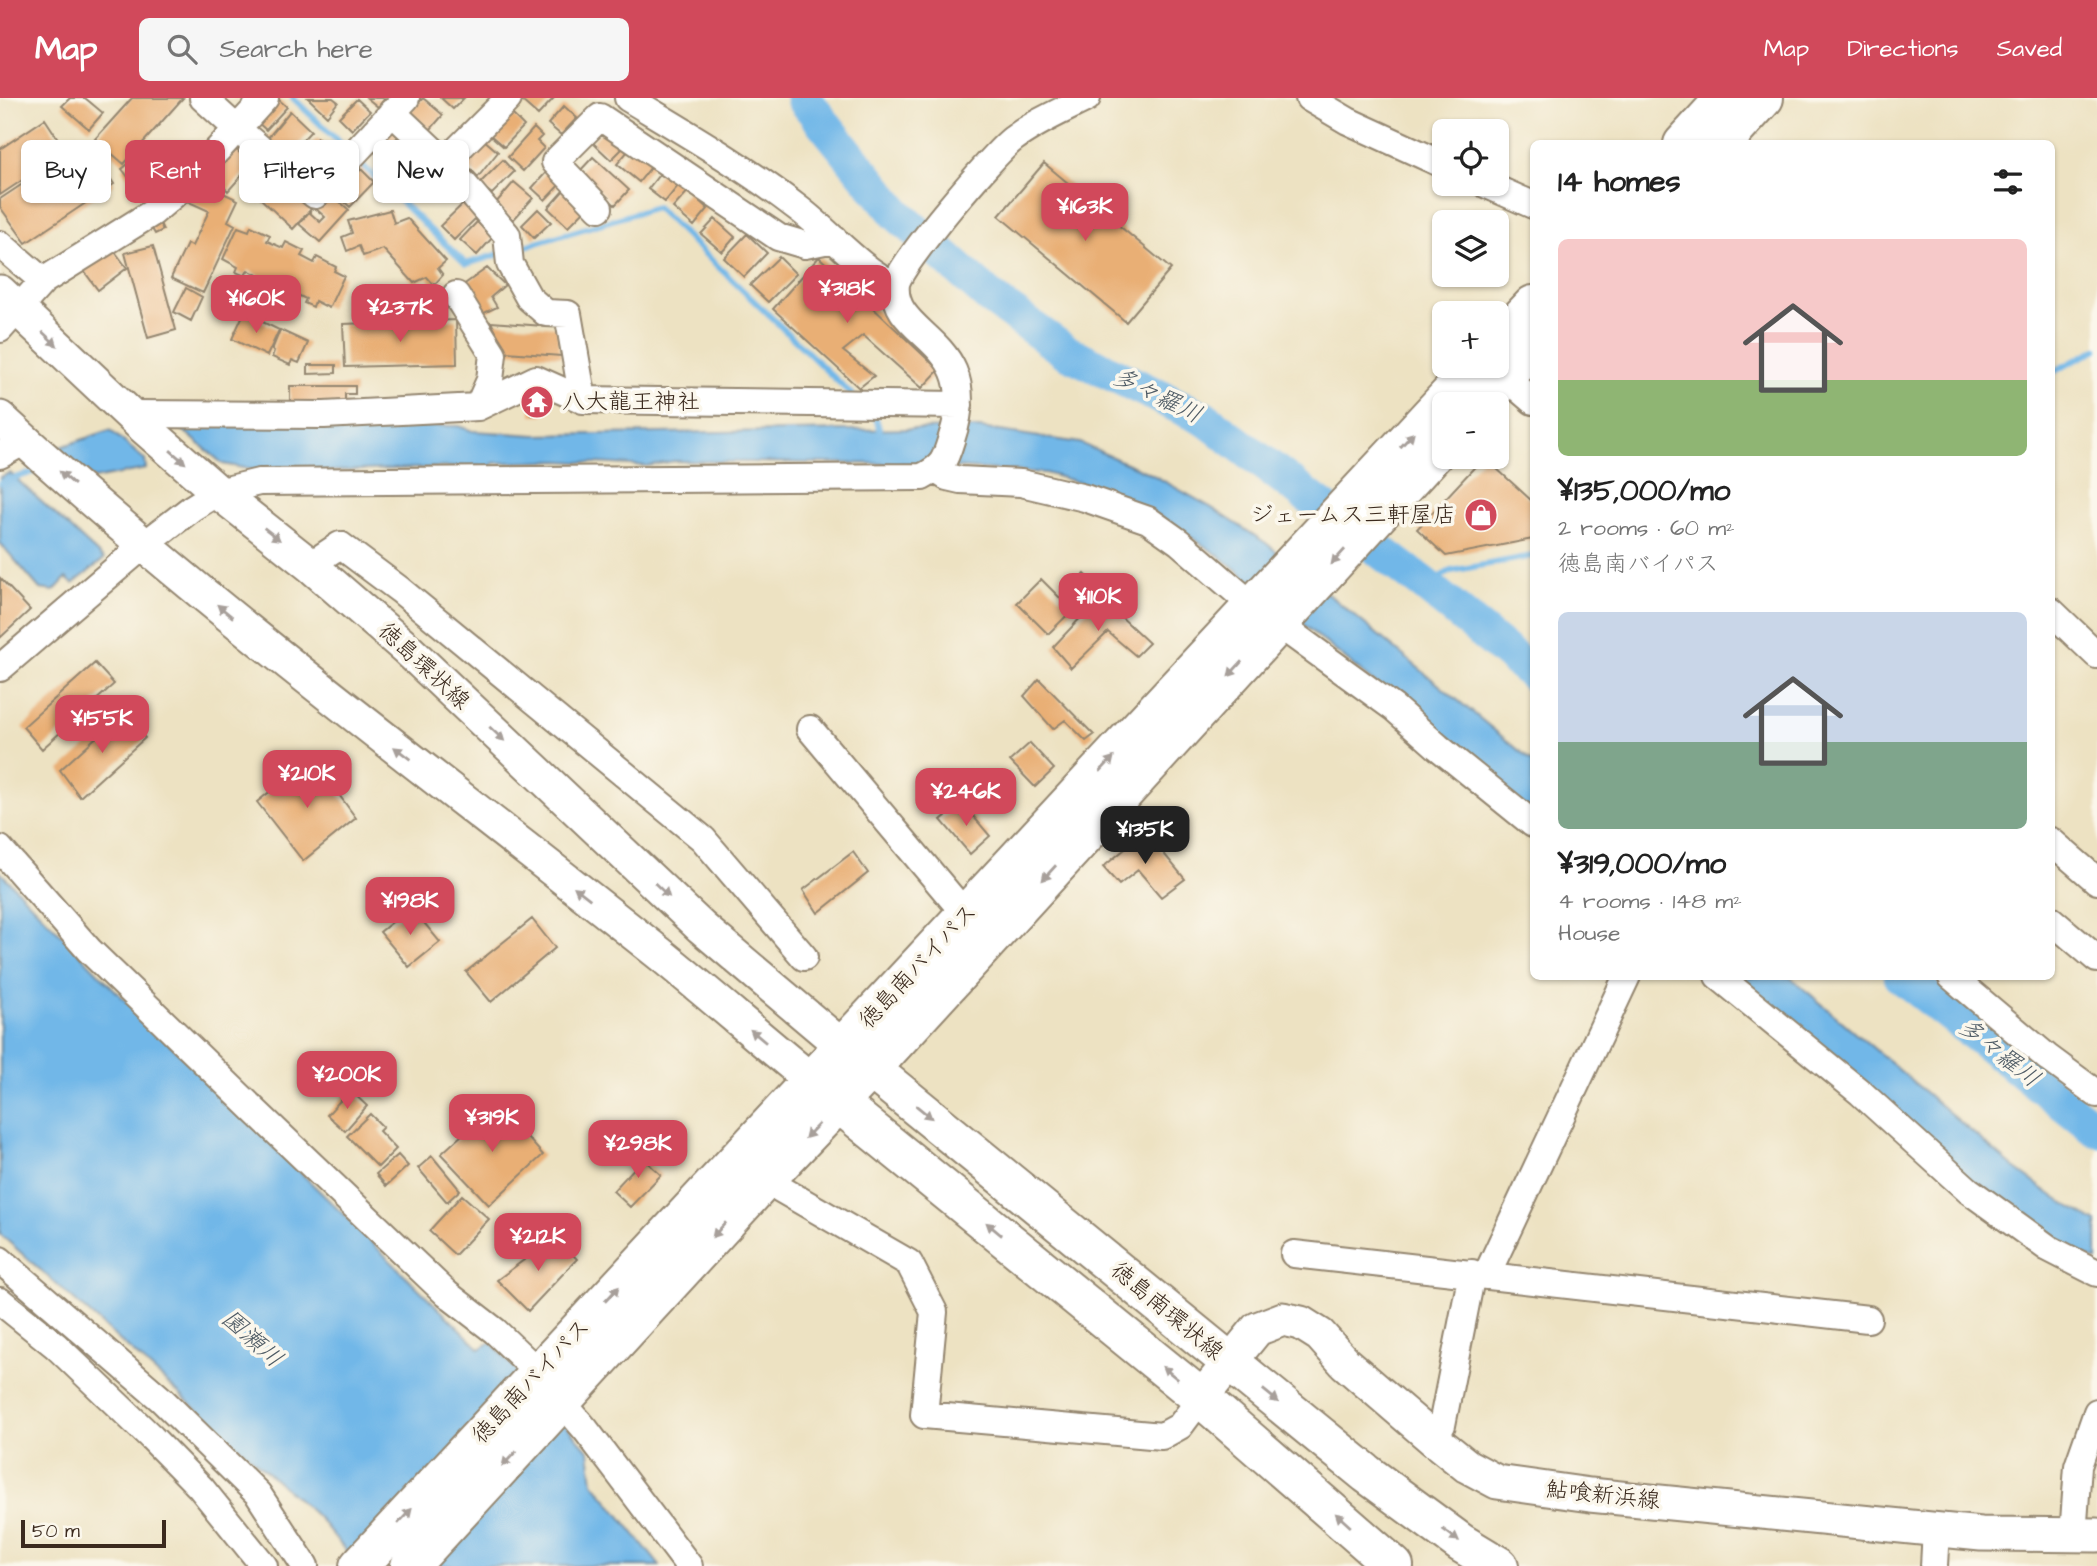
<!DOCTYPE html>
<html lang="en">
<head>
<meta charset="utf-8">
<style>
  :root { --surface:#fff; --page:#f6f6f6; --text:#222; --muted:#767676; --accent:#d1495b }
  body { margin:0; font-family:"Architects Daughter","Klee One",sans-serif; background:var(--page); color:var(--text); height:100vh; display:flex; flex-direction:column; font-size:26px; white-space:nowrap }
  * { box-sizing:border-box; margin:0 }
  p { font-size:23px; color:var(--muted) }
  .icon { flex:none; width:38px; height:38px; fill:none; stroke:currentColor; stroke-width:2; stroke-linecap:round; stroke-linejoin:round }
  .map { position:relative; flex:1; overflow:hidden }
  .side { position:absolute; left:1530px; top:42px; width:525px; height:840px; display:flex; flex-direction:column; background:var(--surface); border-radius:10px; box-shadow:0 2px 5px #0004 }
  .side>* { flex:none }
  .banner { position:absolute; left:21px; top:42px; width:665px; height:63px; display:flex; gap:14px }
  .fabs { position:absolute; left:1432px; top:21px; display:grid; gap:14px }
  .fabs a { display:grid; place-items:center; width:77px; height:77px; border-radius:10px; background:var(--surface); box-shadow:0 2px 5px #0004; font-size:35px }
  .scale { position:absolute; left:21px; bottom:18px; width:145px; box-sizing:border-box; padding-left:7px; border:4px solid #3b2a1e; border-top:0; font-size:19px; line-height:24px; white-space:nowrap; color:#3b2a1e; -webkit-text-stroke:5px #fbf7ec; paint-order:stroke }
  .price { position:absolute; translate:-50% -60px; padding:0 16px; border-radius:14px; background:var(--accent); color:#fff; font-size:23px; line-height:46px; filter:drop-shadow(0 2px 4px #0008) }
  .price::after { content:''; position:absolute; left:50%; top:42px; width:21px; height:16px; margin-left:-10px; background:inherit; clip-path:polygon(0 0,100% 0,50% 100%) }
  .price.current { background:#222; color:#fff }
  ul { padding:0; list-style:none }
  li { display:grid; align-content:center; gap:14px; height:371px; padding:0 28px }
  li span { display:grid; place-items:center; height:217px; border-radius:10px; color:#555 }
  li>.icon { margin-inline-start:auto }
  span .icon { width:126px; height:126px; fill:#fffc; stroke-width:1 }
  li b { font-size:30px }
  h2 { display:flex; justify-content:space-between; align-items:center; height:84px; padding:0 28px; font-size:30px }
  .tag { padding:0 24px; border-radius:10px; background:var(--surface); box-shadow:0 2px 5px #0004; font-size:24px; line-height:63px }
  .tag.current { background:var(--accent); color:#fff }
  header { display:flex; align-items:center; gap:42px; box-sizing:border-box; height:98px; padding:0 35px; background:var(--accent); color:#fff }
  header strong { font-size:33px }
  nav { display:flex; gap:38px; margin-inline-start:auto; font-size:24px }
  .search { width:490px; height:63px; background:var(--page); display:flex; align-items:center; gap:18px; box-sizing:border-box; padding:0 24px; border-radius:10px; color:var(--muted); font-size:26px }
  .map>svg:first-child { display:block }
  .water { fill:#71b7e8; stroke:#567083; stroke-width:2 }
  .lines { fill:none; stroke-linecap:round; stroke-linejoin:round }
  .stream { stroke:#71b7e8; stroke-width:6 }
  .river { stroke:#71b7e8; stroke-width:35 }
  .building { fill:#e9af74 }
  .minor-casing { stroke:#948670; stroke-width:30 }
  .major-casing { stroke:#948670; stroke-width:37 }
  .highway-casing { stroke:#948670; stroke-width:42 }
  .minor { stroke:#fff; stroke-width:26 }
  .major { stroke:#fff; stroke-width:33 }
  .highway { stroke:#fff; stroke-width:38 }
  .oneway { fill:#a79f9a }
  .labels { text-anchor:middle; dominant-baseline:central; stroke-width:7; stroke-linejoin:round; paint-order:stroke }
  .poi-label { font-size:23px; fill:#3b2a1e; stroke:#fbf7ec; text-anchor:start }
  .street-label { font-size:23px; fill:#3b2a1e; stroke:#fbf7ec }
  .water-label { font-size:24px; font-style:italic; fill:#4e5b65; stroke:#fbf7ec }
</style>
</head>
<body>
<header>
<strong>Map</strong>
<div class="search"><svg class="icon" aria-label="search" viewBox="0 0 24 24"><circle cx="10" cy="10" r="6"/><path d="M15 15l6 6"/></svg>Search here</div>
<nav><a>Map</a><a>Directions</a><a>Saved</a></nav>
</header>
<div class="map">
<svg width="2097" height="1468" viewBox="0 0 2097 1468">
  <rect width="100%" height="100%" fill="#fbf7ec"/>
  <filter id="ink" filterUnits="userSpaceOnUse"><feTurbulence type="fractalNoise" baseFrequency=".0143" numOctaves="2"/><feDisplacementMap in="SourceGraphic" scale="14" xChannelSelector="R" yChannelSelector="G"/><feConvolveMatrix kernelMatrix="1 2 1 2 8 2 1 2 1" color-interpolation-filters="sRGB"/></filter>
  <filter id="wash" filterUnits="userSpaceOnUse"><feTurbulence type="fractalNoise" baseFrequency=".00686" numOctaves="4" result="noise"/><feDisplacementMap in="SourceGraphic" scale="28" xChannelSelector="R" yChannelSelector="G"/><feGaussianBlur stdDeviation="1.57" result="paint"/><feColorMatrix in="noise" values="0 0 0 0 0 0 0 0 0 0 0 0 0 0 0 0 0 1.4 0 .05"/><feComposite in="paint" operator="in"/></filter>
  <g filter="url(#wash)">
    <rect width="100%" height="100%" fill="#ede2c2"/>
    <path class="water" d="M 237,325 L 458,328 L 473,333 L 535,337 L 979,330 L 1080,345 L 1151,376 L 1212,410 L 1266,445 L 1533,664 L 1533,715 L 1221,459 L 1159,418 L 1095,389 L 1045,375 L 903,366 L 674,363 L 648,368 L 559,363 L 494,365 L 490,368 L 269,375 L 223,366 L 177,327 Z
      M 110,332 L 145,362 L 146,371 L 94,381 L 58,350 Z
      M 10,375 L 104,461 L 73,486 L 66,480 L 54,493 L 40,491 L 0,445 L 0,379 Z
      M 0,774 L 113,890 L 480,1251 L 491,1244 L 589,1353 L 593,1384 L 660,1468 L 358,1468 L 320,1421 L 0,1136 Z
      M 1731,879 L 1790,879 L 2013,1069 L 2057,1101 L 2097,1124 L 2097,1163 L 2058,1146 L 1974,1086 Z"/>
    <g class="lines">
      <path class="stream" d="M 293,0 L 347,52
        M 357,62 L 466,166 L 503,155
        M 516,151 L 656,109 L 851,296
        M 2051,275 L 2097,251
        M 868,314 L 876,320 L 881,337
        M 0,385 L 40,372
        M 1425,487 L 1451,473 L 1533,458"/>
      <path class="river" d="M 803,0 L 897,116 L 991,200 L 1065,253 L 1207,322 L 1425,487 L 1533,576
        M 1901,878 L 2097,1032"/>
    </g>
    <g id="blocks">
      <path class="building" d="M 70,0 L 85,0 L 103,15 L 89,31 L 62,8 Z
        M 132,0 L 183,0 L 124,66 L 95,41 Z
        M 277,0 L 287,9 L 266,32 L 254,21 Z
        M 308,0 L 333,0 L 338,4 L 327,18 Z
        M 367,0 L 385,0 L 378,9 Z
        M 423,0 L 443,17 L 430,32 L 410,14 Z
        M 441,0 L 464,0 L 453,11 Z
        M 523,0 L 554,0 L 538,17 L 521,2 Z
        M 357,1 L 370,13 L 352,32 L 339,19 Z
        M 564,8 L 577,20 L 561,37 L 548,26 Z
        M 290,13 L 311,33 L 287,59 L 267,41 Z
        M 510,14 L 524,28 L 504,49 L 489,36 Z
        M 45,21 L 66,53 L 0,97 L 0,51 Z
        M 391,26 L 402,35 L 392,45 L 403,54 L 390,68 L 374,53 Z
        M 534,30 L 542,38 L 537,43 L 544,50 L 523,73 L 508,59 Z
        M 606,30 L 625,48 L 611,62 L 592,44 Z
        M 317,40 L 332,54 L 310,77 L 295,63 Z
        M 483,41 L 498,54 L 478,79 L 464,64 Z
        M 86,44 L 114,86 L 26,145 L 0,109 L 0,101 Z
        M 230,46 L 252,66 L 228,93 L 211,77 Z
        M 633,47 L 654,65 L 639,84 L 617,66 Z
        M 416,57 L 434,73 L 413,97 L 394,80 Z
        M 137,59 L 159,88 L 144,100 L 122,71 Z
        M 593,59 L 629,92 L 615,107 L 579,74 Z
        M 503,62 L 514,74 L 492,96 L 479,86 Z
        M 1044,65 L 1171,171 L 1126,224 L 999,118 Z
        M 665,69 L 682,83 L 665,104 L 648,91 Z
        M 550,70 L 563,83 L 545,102 L 532,90 Z
        M 361,71 L 374,84 L 350,109 L 333,93 L 350,75 L 354,79 Z
        M 283,78 L 313,109 L 293,131 L 261,101 Z
        M 198,83 L 238,102 L 228,123 L 235,127 L 203,195 L 171,180 L 187,146 L 192,148 L 209,113 L 189,104 Z
        M 514,84 L 533,100 L 513,122 L 495,106 Z
        M 690,91 L 699,98 L 697,101 L 708,111 L 694,128 L 673,110 Z
        M 564,92 L 585,112 L 568,129 L 548,110 Z
        M 328,93 L 349,112 L 320,144 L 299,126 L 309,114 L 320,124 L 325,119 L 314,109 Z
        M 467,102 L 481,115 L 454,142 L 440,128 Z
        M 538,111 L 551,124 L 534,140 L 522,127 Z
        M 390,112 L 394,125 L 407,120 L 446,163 L 438,170 L 443,177 L 434,187 L 427,179 L 414,185 L 383,151 L 363,158 L 359,148 L 347,153 L 342,139 L 352,135 L 348,123 Z
        M 157,119 L 163,132 L 155,136 L 148,124 Z
        M 715,121 L 735,139 L 722,154 L 701,136 Z
        M 477,124 L 493,139 L 477,157 L 460,142 Z
        M 251,128 L 270,137 L 267,143 L 283,150 L 286,144 L 304,153 L 301,158 L 314,165 L 317,159 L 336,169 L 334,173 L 344,178 L 329,210 L 315,203 L 313,209 L 304,205 L 306,201 L 283,190 L 281,194 L 271,189 L 273,185 L 248,172 L 245,178 L 236,174 L 238,169 L 223,161 L 238,129 L 249,133 Z
        M 747,136 L 767,155 L 744,179 L 724,160 Z
        M 110,147 L 127,170 L 98,192 L 81,169 Z
        M 153,148 L 176,232 L 148,240 L 125,155 Z
        M 779,159 L 796,176 L 768,204 L 750,187 Z
        M 819,159 L 939,272 L 922,290 L 863,237 L 843,253 L 874,278 L 859,290 L 773,211 Z
        M 487,170 L 505,187 L 491,199 L 497,209 L 482,216 L 462,188 Z
        M 186,190 L 202,199 L 191,223 L 174,214 Z
        M 244,215 L 279,232 L 267,258 L 232,241 Z
        M 456,222 L 457,266 L 345,269 L 343,226 Z
        M 491,224 L 557,229 L 561,258 L 506,254 Z
        M 280,232 L 308,245 L 299,265 L 292,262 L 290,267 L 272,259 L 274,253 L 272,252 Z
        M 308,267 L 336,267 L 336,275 L 308,276 Z
        M 290,288 L 355,288 L 355,296 L 345,296 L 345,309 L 290,309 Z
        M 532,291 L 543,291 L 543,317 L 531,317 Z
        M 1484,359 L 1533,404 L 1533,441 L 1446,458 L 1417,431 Z
        M 1085,476 L 1097,488 L 1048,536 L 1017,505 L 1041,481 L 1060,500 Z
        M 0,480 L 30,512 L 0,540 Z
        M 1100,499 L 1149,545 L 1136,558 L 1108,534 L 1071,570 L 1053,549 Z
        M 95,565 L 114,586 L 42,651 L 23,629 Z
        M 1039,581 L 1094,637 L 1086,643 L 1065,622 L 1053,631 L 1024,598 Z
        M 123,615 L 145,640 L 80,699 L 60,672 Z
        M 1030,645 L 1054,671 L 1035,689 L 1010,663 Z
        M 312,660 L 356,720 L 303,763 L 257,704 Z
        M 962,705 L 990,738 L 970,756 L 941,722 Z
        M 1146,734 L 1185,781 L 1161,799 L 1138,772 L 1119,787 L 1103,769 Z
        M 853,754 L 868,775 L 818,815 L 803,792 Z
        M 411,809 L 440,844 L 409,869 L 380,834 Z
        M 532,821 L 555,850 L 491,904 L 466,874 Z
        M 350,992 L 367,1008 L 345,1033 L 327,1017 Z
        M 497,1005 L 543,1057 L 489,1107 L 441,1056 Z
        M 370,1016 L 383,1029 L 379,1033 L 396,1051 L 378,1069 L 347,1038 Z
        M 653,1050 L 659,1055 L 649,1066 L 661,1077 L 630,1109 L 613,1093 Z
        M 398,1057 L 408,1068 L 386,1088 L 376,1076 Z
        M 432,1058 L 460,1092 L 447,1104 L 418,1070 Z
        M 462,1097 L 489,1121 L 455,1157 L 429,1133 Z
        M 555,1139 L 577,1161 L 528,1213 L 497,1182 Z"/>
    </g>
  </g>
  <g filter="url(#ink)">
    <use href="#blocks" fill-opacity="0" stroke="#948670" stroke-width="2"/>
    <g class="lines">
      <defs>
        <path id="minor" d="M 203,0 L 237,31 L 265,0
          M 628,0 C 686,35 745,69 799,111 C 832,136 858,170 895,187
          M 1309,0 L 1348,23 L 1444,67
          M 392,14 L 445,64 L 507,137 L 510,166 L 529,200 L 546,215 L 568,216 L 583,302
          M 445,64 L 508,1
          M 1485,86 L 1533,107
          M 599,110 L 555,64 L 600,19 L 778,139 L 805,147 L 834,141
          M 0,146 L 43,183
          M 456,197 L 493,256 L 490,282 L 478,309
          M 0,231 L 43,183 L 152,115 L 184,88 L 237,31 L 315,97 L 406,0
          M 1505,279 L 1533,303
          M 129,316 L 324,317 L 478,309 L 536,281 L 583,302 L 959,307
          M 0,357 L 25,343
          M 936,372 L 947,379 L 960,382 L 1021,385 L 1085,400 L 1148,422 L 1179,444 L 1253,508
          M 310,467 L 340,447 L 400,492 L 703,741 L 804,859
          M 2051,513 L 2097,557
          M 1277,525 L 1394,610 L 1438,649 L 1533,726
          M 0,570 L 144,447 L 192,410 L 218,394 L 259,384 L 922,379 C 944,368 945,362 952,339 C 985,240 890,241 896,186 C 898,168 994,55 1013,41 C 1035,24 1062,13 1087,0
          M 810,631 L 966,817
          M 2051,743 L 2097,783
          M 0,751 L 89,852 L 255,1013 L 447,1196 L 495,1233 L 538,1274
          M 2051,822 L 2097,861
          M 1718,878 L 1861,995 L 1968,1092 L 2048,1150 L 2097,1175
          M 1951,878 L 2047,959 L 2097,996
          M 765,1082 L 909,1165 L 934,1214 L 924,1317 L 1162,1338 L 1180,1328 L 1201,1300
          M 1294,1156 L 1868,1221
          M 0,1162 L 162,1302 L 258,1396 L 305,1468
          M 1486,1178 L 1627,878
          M 0,1203 L 56,1248 L 152,1340 L 201,1390 L 264,1468
          M 562,1304 L 586,1332 L 689,1468
          M 1432,1340 L 1442,1327 L 1472,1175
          M 2073,1438 L 2078,1368 L 2097,1314
          M 1934,1468 L 1936,1431"/>
        <path id="major" d="M 0,194 L 138,324 L 218,394 L 310,467 L 407,551 L 701,829 L 842,948
          M 0,320 C 210,514 442,682 665,860 C 714,900 762,942 811,982
          M 1201,1300 L 1257,1231 L 1283,1221 L 1301,1225 L 1320,1237 L 1345,1265 L 1432,1340 L 1467,1368 L 1497,1384 L 1590,1397 L 1981,1436 L 2097,1437"/>
        <path id="highway" d="M 1683,46 L 1725,0
          M 1722,46 L 1764,0
          M 1496,246 L 1533,207
          M 1480,306 L 1533,249
          M 851,955 L 1367,1376 L 1461,1445 L 1499,1468
          M 820,990 L 1201,1300 L 1394,1468
          M 359,1468 L 1476,268
          M 410,1468 L 765,1082 L 871,971 L 1444,345"/>
      </defs>
      <use href="#minor" class="minor-casing"/>
      <use href="#major" class="major-casing"/>
      <use href="#highway" class="highway-casing"/>
      <use href="#minor" class="minor"/>
      <use href="#major" class="major"/>
      <use href="#highway" class="highway"/>
    </g>
    <defs><path id="oneway-solid" d="M-6-.8H1V-3.2L6.5 0L1 3.2V.8H-6Z" transform="scale(1.75)"/></defs>
    <g class="oneway">
      <use href="#oneway-solid" transform="translate(50 241) rotate(43)"/>
      <use href="#oneway-solid" transform="translate(1407 342) rotate(-47)"/>
      <use href="#oneway-solid" transform="translate(178 359) rotate(41)"/>
      <use href="#oneway-solid" transform="translate(67 380) rotate(-139)"/>
      <use href="#oneway-solid" transform="translate(272 436) rotate(38)"/>
      <use href="#oneway-solid" transform="translate(1338 459) rotate(132)"/>
      <use href="#oneway-solid" transform="translate(225 513) rotate(-141)"/>
      <use href="#oneway-solid" transform="translate(1235 571) rotate(132)"/>
      <use href="#oneway-solid" transform="translate(497 636) rotate(43)"/>
      <use href="#oneway-solid" transform="translate(402 655) rotate(-143)"/>
      <use href="#oneway-solid" transform="translate(1107 666) rotate(-47)"/>
      <use href="#oneway-solid" transform="translate(1049 775) rotate(132)"/>
      <use href="#oneway-solid" transform="translate(662 792) rotate(43)"/>
      <use href="#oneway-solid" transform="translate(582 795) rotate(-142)"/>
      <use href="#oneway-solid" transform="translate(758 938) rotate(-140)"/>
      <use href="#oneway-solid" transform="translate(924 1014) rotate(39)"/>
      <use href="#oneway-solid" transform="translate(812 1033) rotate(134)"/>
      <use href="#oneway-solid" transform="translate(994 1131) rotate(-140)"/>
      <use href="#oneway-solid" transform="translate(719 1132) rotate(132)"/>
      <use href="#oneway-solid" transform="translate(612 1196) rotate(-47)"/>
      <use href="#oneway-solid" transform="translate(1170 1275) rotate(-141)"/>
      <use href="#oneway-solid" transform="translate(1271 1298) rotate(39)"/>
      <use href="#oneway-solid" transform="translate(509 1361) rotate(133)"/>
      <use href="#oneway-solid" transform="translate(405 1418) rotate(-47)"/>
      <use href="#oneway-solid" transform="translate(1343 1422) rotate(-138)"/>
      <use href="#oneway-solid" transform="translate(1451 1437) rotate(36)"/>
    </g>
  </g>
  <defs>
    <symbol id="temple-disc" viewBox="-11 -11 22 22"><circle r="9.5" fill="#d1495b" stroke="#fbf7ec"/><path d="M0-6L5-2H3V0L6.5 2.5H4V6H1.5V3h-3V6H-4V2.5H-6.5L-3 0V-2H-5Z" fill="#fff"/></symbol>
    <symbol id="shop-disc" viewBox="-11 -11 22 22"><circle r="9.5" fill="#d1495b" stroke="#fbf7ec"/><path d="M-5-2.5h2.3a2.7 3.5 0 0 1 5.4 0H5L5.5 6h-11ZM-1.5-2.5h3a1.5 2.3 0 0 0-3 0Z" fill="#fff"/></symbol>
  </defs>
  <g fill-rule="evenodd">
    <use href="#temple-disc" x="518" y="285" width="38" height="38"/>
    <use href="#shop-disc" x="1462" y="398" width="38" height="38"/>
  </g>
  <g class="labels">
    <g class="poi-label">
      <text x="562" y="304">八大龍王神社</text>
      <text x="1456" y="417" text-anchor="end">ジェームス三軒屋店</text>
    </g>
    <g class="street-label">
      <text transform="translate(424 568) rotate(43)">徳島環状線</text>
      <text transform="translate(918 868) rotate(-47)">徳島南バイパス</text>
      <text transform="translate(1167 1213) rotate(40)">徳島南環状線</text>
      <text transform="translate(531 1283) rotate(-47)">徳島南バイパス</text>
      <text transform="translate(1603 1397) rotate(6)">鮎喰新浜線</text>
    </g>
    <g class="water-label">
      <text transform="translate(1157 298) rotate(26)">多々羅川</text>
      <text transform="translate(1999 955) rotate(38)">多々羅川</text>
      <text transform="translate(252 1241) rotate(42)">園瀬川</text>
    </g>
  </g>
</svg>
<div class="fabs">
<a><svg class="icon" aria-label="locate" viewBox="0 0 24 24"><circle cx="12" cy="12" r="6"/><path d="M12 2v4M12 18v4M2 12h4M18 12h4"/></svg></a>
<a><svg class="icon" aria-label="layers" viewBox="0 0 24 24"><path d="M12 4l9 5-9 5-9-5zM3 14l9 5 9-5"/></svg></a>
<a>+</a>
<a>−</a>
</div>
<div class="scale">50 m</div>
<b class="price" style="left:1085px;top:145px">¥163K</b>
<b class="price" style="left:847px;top:227px">¥318K</b>
<b class="price" style="left:256px;top:237px">¥160K</b>
<b class="price" style="left:400px;top:246px">¥237K</b>
<b class="price" style="left:1098px;top:535px">¥110K</b>
<b class="price" style="left:102px;top:657px">¥155K</b>
<b class="price" style="left:307px;top:712px">¥210K</b>
<b class="price" style="left:966px;top:730px">¥246K</b>
<b class="price current" style="left:1145px;top:768px">¥135K</b>
<b class="price" style="left:410px;top:839px">¥198K</b>
<b class="price" style="left:347px;top:1013px">¥200K</b>
<b class="price" style="left:492px;top:1056px">¥319K</b>
<b class="price" style="left:638px;top:1082px">¥298K</b>
<b class="price" style="left:538px;top:1175px">¥212K</b>
<div class="banner">
<a class="tag">Buy</a>
<a class="tag current">Rent</a>
<a class="tag">Filters</a>
<a class="tag">New</a>
</div>
<section class="side">
<h2>14 homes<svg class="icon" aria-label="filters" viewBox="0 0 24 24"><path d="M4 7h16M4 17h16"/><circle cx="9" cy="7" r="2"/><circle cx="15" cy="17" r="2"/></svg></h2>
<ul>
<li><span style="background:linear-gradient(#f6c9c9 65%,#8fb573 0)"><svg class="icon" aria-label="home" viewBox="0 0 24 24"><path d="M3 11l9-7 9 7M6 9v11h12V9"/></svg></span><div><b>¥135,000/mo</b><p>2 rooms · 60 m²</p><p>徳島南バイパス</p></div></li>
<li><span style="background:linear-gradient(#c9d6e8 60%,#7fa58c 0)"><svg class="icon" aria-label="home" viewBox="0 0 24 24"><path d="M3 11l9-7 9 7M6 9v11h12V9"/></svg></span><div><b>¥319,000/mo</b><p>4 rooms · 148 m²</p><p>House</p></div></li>
</ul>
</section>
</div>
</body>
</html>
